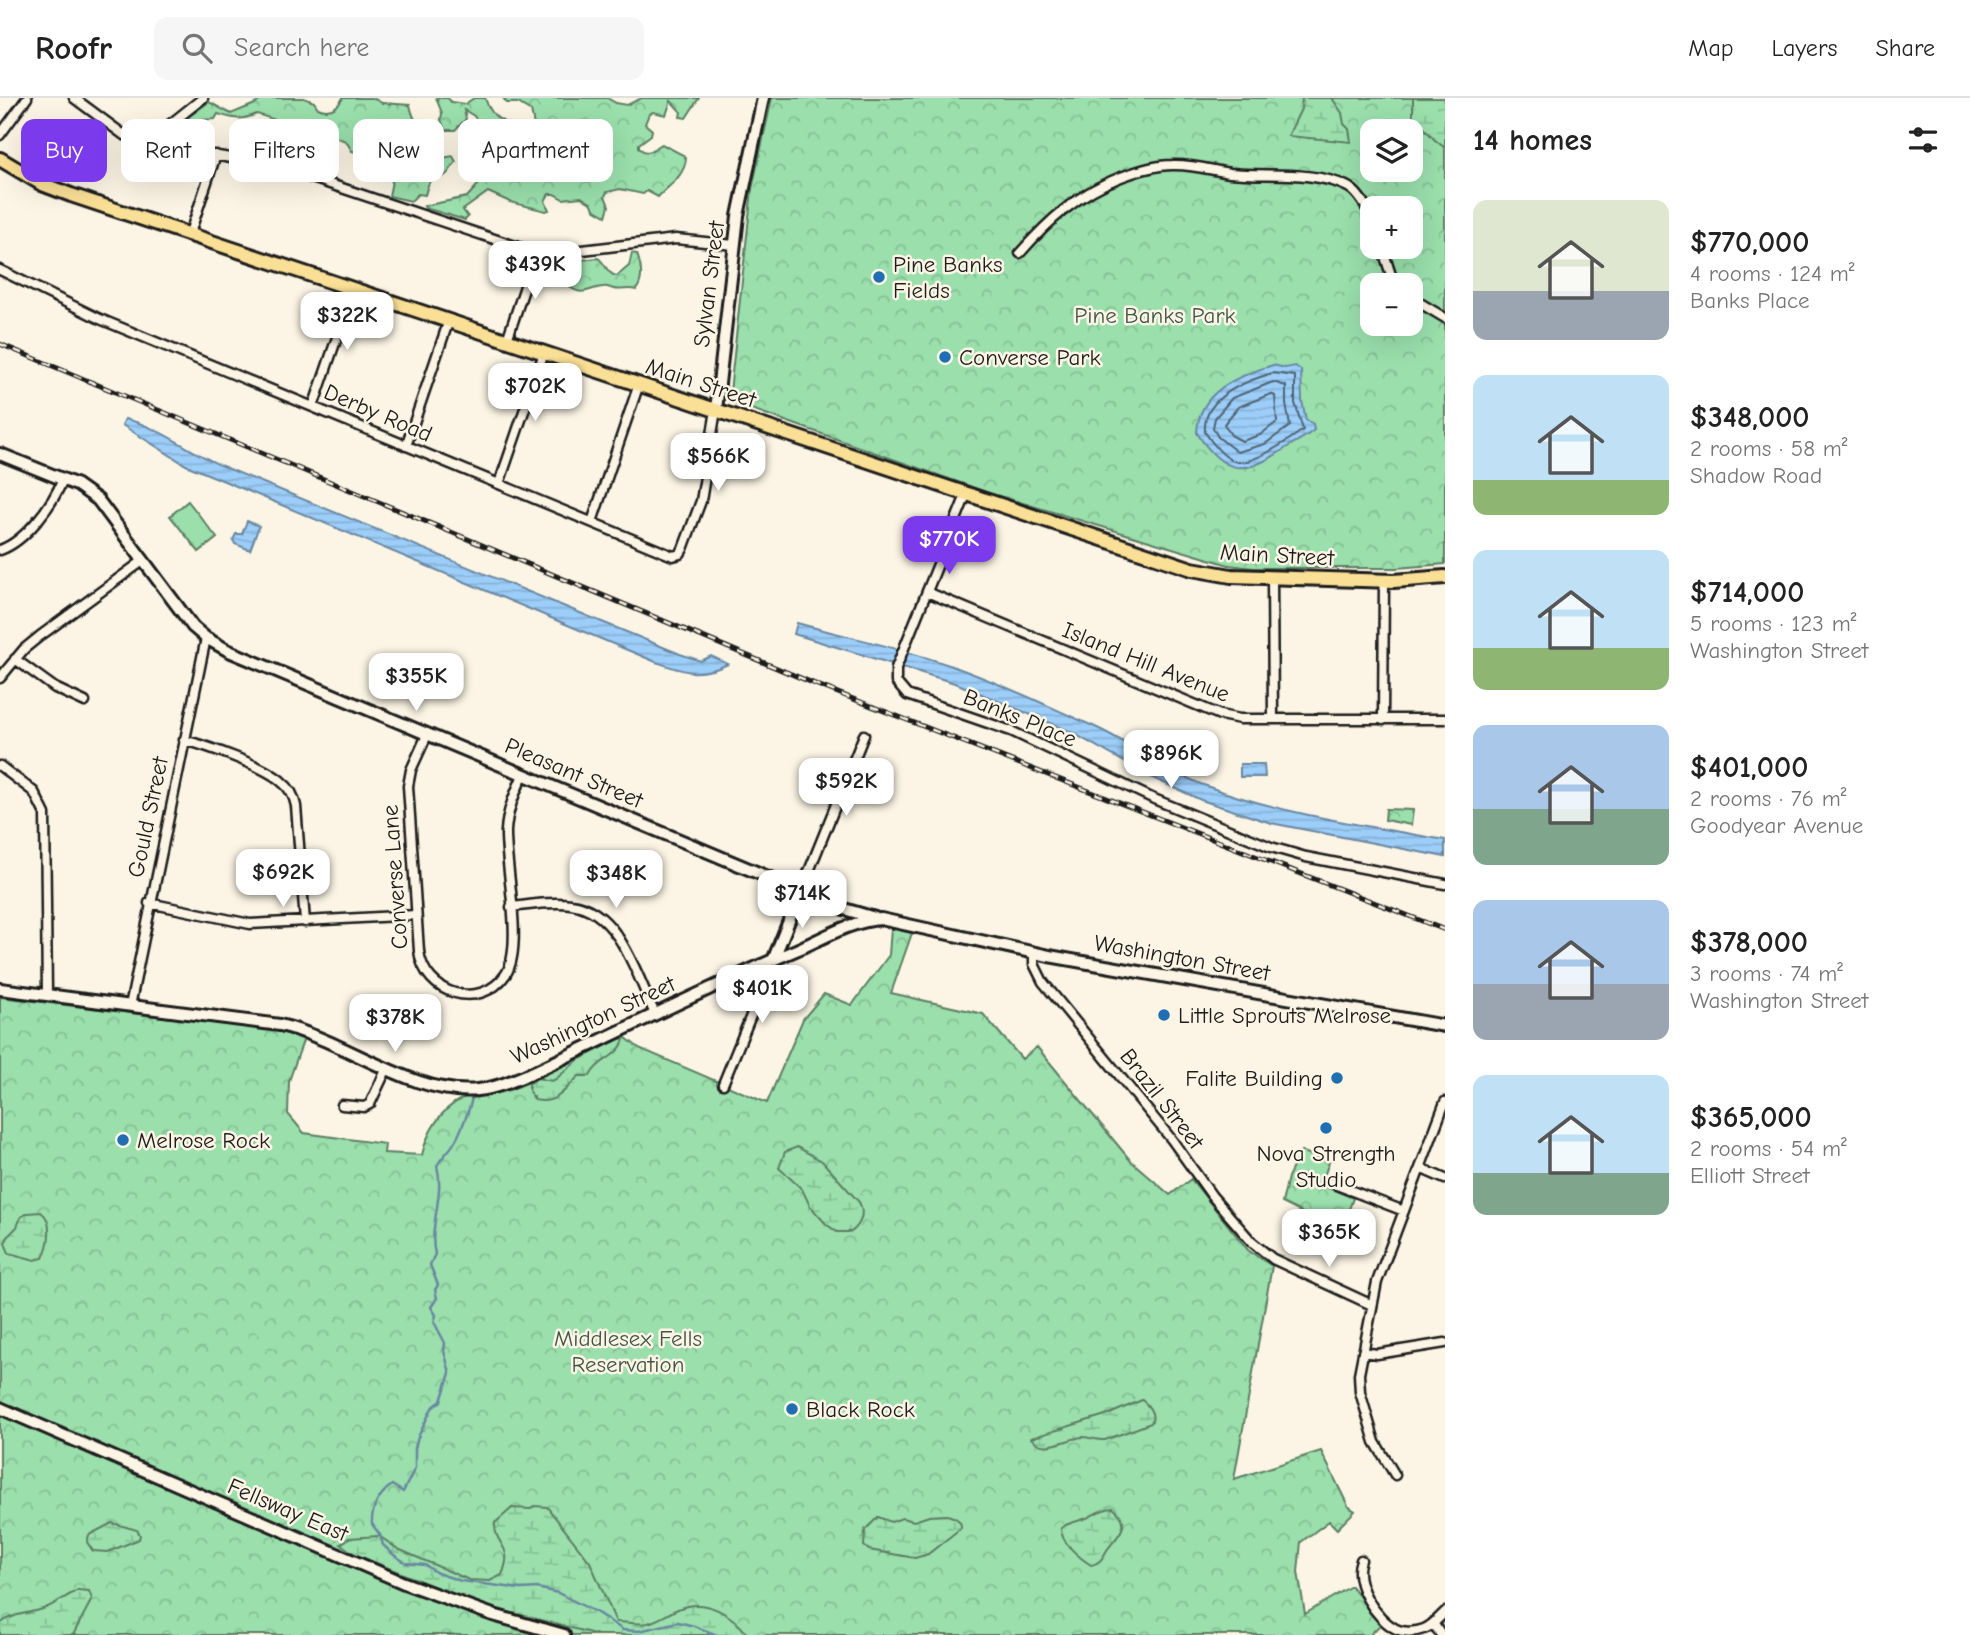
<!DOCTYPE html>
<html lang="en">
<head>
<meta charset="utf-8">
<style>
  :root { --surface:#fff; --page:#f6f6f6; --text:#222; --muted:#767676; --line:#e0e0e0; --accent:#7c3aed }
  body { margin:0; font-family:"Comic Neue",sans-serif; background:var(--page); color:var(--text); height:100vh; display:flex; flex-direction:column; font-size:26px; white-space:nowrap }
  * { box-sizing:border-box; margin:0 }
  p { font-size:23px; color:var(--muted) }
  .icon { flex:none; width:38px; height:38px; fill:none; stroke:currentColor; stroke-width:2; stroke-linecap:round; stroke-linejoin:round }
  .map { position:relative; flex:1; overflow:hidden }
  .details { display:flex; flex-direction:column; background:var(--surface); width:525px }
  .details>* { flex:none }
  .guide { position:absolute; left:21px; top:21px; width:665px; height:63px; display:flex; gap:14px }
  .buttons { position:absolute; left:1360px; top:21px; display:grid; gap:14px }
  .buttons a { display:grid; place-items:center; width:63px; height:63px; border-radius:14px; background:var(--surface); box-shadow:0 7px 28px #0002; font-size:35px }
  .price { position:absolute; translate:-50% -60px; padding:0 16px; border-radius:14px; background:#fff; color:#222; font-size:23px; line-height:46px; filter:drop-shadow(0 2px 4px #0008) }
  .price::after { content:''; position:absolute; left:50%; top:42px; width:21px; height:16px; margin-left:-10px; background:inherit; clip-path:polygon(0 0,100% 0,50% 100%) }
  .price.current { background:var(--accent); color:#fff }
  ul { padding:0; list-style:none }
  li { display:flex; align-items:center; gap:21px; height:175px; padding:0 28px }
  li span { display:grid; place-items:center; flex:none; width:196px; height:140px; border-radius:14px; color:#555 }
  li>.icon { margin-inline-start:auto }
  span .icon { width:84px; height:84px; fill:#fffc; stroke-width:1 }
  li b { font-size:30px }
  h2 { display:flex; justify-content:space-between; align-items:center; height:84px; padding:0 28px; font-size:30px }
  .chip { padding:0 24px; border-radius:14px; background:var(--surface); box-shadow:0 7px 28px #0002; font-size:24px; line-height:63px }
  .chip.current { background:var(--accent); color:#fff }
  header { display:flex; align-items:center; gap:42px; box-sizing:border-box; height:98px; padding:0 35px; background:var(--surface); border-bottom:2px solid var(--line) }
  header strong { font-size:33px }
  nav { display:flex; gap:38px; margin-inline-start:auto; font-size:24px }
  .search { width:490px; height:63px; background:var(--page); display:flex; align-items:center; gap:18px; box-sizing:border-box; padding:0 24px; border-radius:14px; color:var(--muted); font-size:26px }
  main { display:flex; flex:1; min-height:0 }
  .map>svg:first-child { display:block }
  .grass { fill:#9adfac; stroke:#5b7e64; stroke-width:2 }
  .forest { fill:url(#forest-crowns); stroke:#5b7e64; stroke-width:2; fill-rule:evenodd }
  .wetland { fill:url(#wetland-marsh); stroke:#5b7e64; stroke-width:2 }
  .water { fill:url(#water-rules); stroke:#6987a1; stroke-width:2 }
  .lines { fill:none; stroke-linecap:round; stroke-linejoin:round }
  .shore { stroke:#4f6374; stroke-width:2 }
  .stream { stroke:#6987a1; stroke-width:2.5 }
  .street-casing { stroke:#1c1c1c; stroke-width:13 }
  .secondary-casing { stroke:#1c1c1c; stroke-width:16 }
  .primary-casing { stroke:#1c1c1c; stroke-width:18 }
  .street { stroke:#fcf5e5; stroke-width:8 }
  .secondary { stroke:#fcf5e5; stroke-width:10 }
  .primary { stroke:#fadf96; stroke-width:12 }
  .rail-casing { stroke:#1c1c1c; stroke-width:5 }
  .rail { stroke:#fcf5e5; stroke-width:2.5; stroke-dasharray:8; stroke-linecap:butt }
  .poi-dot { fill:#1f6fb2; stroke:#fcf5e5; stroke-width:2.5 }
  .labels { text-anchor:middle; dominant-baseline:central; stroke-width:5; stroke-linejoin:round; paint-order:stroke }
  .poi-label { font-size:23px; fill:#1c1c1c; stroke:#fcf5e5; text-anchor:start }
  .street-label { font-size:23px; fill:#1c1c1c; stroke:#fcf5e5 }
  .park-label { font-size:23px; fill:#425647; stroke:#fcf5e5 }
</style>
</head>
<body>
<header>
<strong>Roofr</strong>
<div class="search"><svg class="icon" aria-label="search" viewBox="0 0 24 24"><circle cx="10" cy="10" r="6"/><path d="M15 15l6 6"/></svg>Search here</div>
<nav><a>Map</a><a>Layers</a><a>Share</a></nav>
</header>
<main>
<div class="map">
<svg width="1445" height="1537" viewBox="0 0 1445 1537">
  <defs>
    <pattern id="forest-crowns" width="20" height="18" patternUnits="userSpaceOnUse" patternTransform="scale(1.75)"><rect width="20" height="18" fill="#9adfac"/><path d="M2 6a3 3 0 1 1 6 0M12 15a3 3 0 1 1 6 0" fill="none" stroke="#84bf93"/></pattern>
    <pattern id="wetland-marsh" width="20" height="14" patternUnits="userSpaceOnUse" patternTransform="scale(1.75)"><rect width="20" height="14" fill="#9adfac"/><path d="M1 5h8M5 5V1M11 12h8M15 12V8" fill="none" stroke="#84bf93"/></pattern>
    <pattern id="water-rules" width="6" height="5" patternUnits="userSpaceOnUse" patternTransform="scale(1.75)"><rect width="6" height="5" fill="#9ccef9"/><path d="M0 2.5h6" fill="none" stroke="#86b0d5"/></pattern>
  </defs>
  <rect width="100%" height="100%" fill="#fcf5e5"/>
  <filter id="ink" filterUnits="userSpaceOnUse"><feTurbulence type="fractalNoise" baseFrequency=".0143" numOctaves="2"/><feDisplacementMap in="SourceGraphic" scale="14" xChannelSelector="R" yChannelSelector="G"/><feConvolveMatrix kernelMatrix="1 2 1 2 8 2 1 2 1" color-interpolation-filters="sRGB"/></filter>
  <g filter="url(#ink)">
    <path class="grass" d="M 188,403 L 217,440 L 199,454 L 170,418 Z"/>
    <path class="forest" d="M 263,0 L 304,0 L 314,4 L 318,10 C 329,15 337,11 343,0 L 373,0 L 382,5 L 410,7 C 413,25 426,38 431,56 L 442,60 L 453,58 L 456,64 C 452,68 449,76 444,78 C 428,84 430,79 425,97 L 418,96 L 411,103 L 389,98 L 393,78 L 367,64 L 364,55 L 352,53 L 346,43 L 301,27 L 294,28 L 257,16 C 240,23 235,21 218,16 L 215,21 L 190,23 L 181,39 L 172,39 L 176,28 L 209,4 L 231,16 L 255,6 Z
      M 436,0 L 448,0 L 451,4 L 465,6 L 474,0 L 485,0 C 492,24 512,31 534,27 L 531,13 L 518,5 L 507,5 L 503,0 L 607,0 L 616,5 L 627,7 L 642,0 L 699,0 L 686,20 L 680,19 L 681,14 L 671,3 L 666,17 L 653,14 L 649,16 L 645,26 L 652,32 L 651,37 L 639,46 L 639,50 C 649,59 654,50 662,46 L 683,57 L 686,61 C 684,79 669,87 658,99 L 647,93 L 643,96 L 620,91 L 607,94 L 605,98 L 609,108 L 606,118 L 594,111 L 592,106 L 581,99 L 563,101 L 554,96 L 549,96 L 545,103 L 549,112 L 546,113 L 510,104 L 488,94 L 463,112 L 468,119 L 465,122 L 425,110 L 424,108 L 467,99 L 496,67 L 492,64 L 481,69 L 477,63 L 465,59 L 465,57 L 479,55 L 482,52 L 482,46 L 473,38 L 479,26 L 474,18 L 464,12 L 466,21 L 455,32 L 445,32 L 441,22 L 442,15 ZM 545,29 L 560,35 L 575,32 L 576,35 L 550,46 L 548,44 L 550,39 L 542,33 ZM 578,52 L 584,60 L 574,66 L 574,71 L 562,72 L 554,78 L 547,78 L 543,72 L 546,68 Z
      M 772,0 L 1445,0 L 1445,466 L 1396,470 L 1253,470 L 1229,467 L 986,394 L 729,303 L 752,91 ZM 1372,33 L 1410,33 L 1410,72 L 1372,72 ZM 1372,110 L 1410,110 L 1410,149 L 1372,149 ZM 1372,187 L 1410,187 L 1410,226 L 1372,226 Z
      M 632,155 L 637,156 C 641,167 644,182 636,192 C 628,189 622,193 614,191 C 609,190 608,188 603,189 C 590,190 582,199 570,189 L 570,172 L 573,163 L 598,160 C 606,165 606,176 617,178 L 629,168 Z
      M 1386,711 L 1413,712 L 1411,727 L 1385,722 Z
      M 891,830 L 912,835 L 891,895 L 983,916 L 1022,961 L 1037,949 L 1130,1062 L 1170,1097 L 1191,1081 L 1248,1152 L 1272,1168 L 1234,1381 L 1321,1353 L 1348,1408 L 1355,1413 L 1337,1431 L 1329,1423 L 1301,1444 L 1298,1474 L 1305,1516 L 1351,1488 L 1381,1526 L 1370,1537 L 0,1537 L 0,899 L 273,932 L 304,940 L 289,983 L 288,1016 L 304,1035 L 385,1046 L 384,1055 L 422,1057 C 427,1035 440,1012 461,1001 C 474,993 494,997 509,992 C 548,978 585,956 622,937 L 639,950 L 767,1005 L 803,921 L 824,896 L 852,907 L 889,857 Z
      M 1301,1053 L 1329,1064 L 1321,1087 L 1353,1100 L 1341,1134 L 1282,1105 L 1288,1079 Z"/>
    <path class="wetland" d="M 1302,0 L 1332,0 L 1342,15 L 1344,26 L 1349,31 L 1351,44 L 1288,38 L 1301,11 Z
      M 1413,0 L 1445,0 L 1445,50 L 1435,42 L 1413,18 Z
      M 620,940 L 624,941 C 620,959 598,961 590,978 L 579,978 C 565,991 557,1007 535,1002 L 529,993 L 529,986 L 537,980 L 552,983 L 556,981 L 578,962 Z
      M 797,1049 L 822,1063 L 859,1104 C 865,1115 861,1127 851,1134 L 837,1134 L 826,1126 L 810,1108 L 802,1091 L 779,1070 L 785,1054 Z
      M 41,1114 C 54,1123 49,1147 43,1160 L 35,1162 L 9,1155 L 5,1145 L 9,1137 L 17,1129 L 21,1119 L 28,1115 Z
      M 1142,1302 C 1149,1308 1156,1316 1151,1325 L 1105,1342 C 1097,1343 1091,1339 1083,1339 C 1067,1340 1044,1357 1031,1340 L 1112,1315 Z
      M 534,1408 L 547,1409 L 590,1464 L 616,1524 C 627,1524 637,1527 648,1525 C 659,1522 667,1516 678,1511 C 705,1499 732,1516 748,1537 L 598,1537 L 475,1505 L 354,1456 L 341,1446 L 349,1440 L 379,1438 L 398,1451 L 469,1482 L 490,1483 L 502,1477 C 515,1446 494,1449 495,1425 L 512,1410 L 531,1411 Z
      M 1113,1410 C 1134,1426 1118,1437 1107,1452 C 1102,1460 1101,1465 1091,1467 C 1080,1460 1060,1444 1061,1430 C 1069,1424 1076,1424 1084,1421 C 1098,1416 1096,1412 1113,1410 Z
      M 947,1417 C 954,1419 962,1422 961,1430 L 928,1456 L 915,1460 L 869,1452 L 864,1448 L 865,1432 L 878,1419 L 891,1424 L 902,1420 L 914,1423 L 929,1418 Z
      M 112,1425 L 137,1432 L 140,1437 L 139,1441 L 108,1454 L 93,1453 L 87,1444 L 89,1437 Z
      M 78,1492 L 89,1493 L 92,1501 L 73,1537 L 0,1537 L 0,1526 C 13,1515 27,1516 43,1511 C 55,1507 66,1498 78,1492 Z"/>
    <path class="water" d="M 1273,267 L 1285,270 L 1295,268 L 1301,272 L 1302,303 L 1306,322 L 1313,326 L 1314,332 C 1305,340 1296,343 1286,350 C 1246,377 1225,379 1197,335 C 1198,293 1238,278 1273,267 Z
      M 125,321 C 155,327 191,354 222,368 L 680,556 L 701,563 L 711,558 L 728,566 C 698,580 685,574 656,564 L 186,367 L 122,327 Z
      M 247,423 L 259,428 L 250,452 L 235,446 L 233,442 L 236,436 L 242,436 Z
      M 797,525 C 847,539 898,549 946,566 C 997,583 1045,607 1093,628 C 1131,645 1163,671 1201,686 C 1279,716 1363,727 1445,742 L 1445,759 L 1271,725 L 1201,702 L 1153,680 L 1069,633 L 958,586 L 794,536 Z
      M 1240,666 L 1264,666 L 1265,679 L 1240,679 Z"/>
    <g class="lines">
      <path class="shore" d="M 1273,275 L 1295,278 L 1295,305 L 1303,332 C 1289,342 1255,365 1238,364 C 1226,363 1211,344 1205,334 C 1202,299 1245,283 1273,275 Z
        M 1273,284 L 1286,288 L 1286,306 L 1290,328 L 1265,346 L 1237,354 L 1218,339 L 1213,330 L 1215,320 L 1232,300 Z
        M 1271,296 L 1275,298 L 1277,324 L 1260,337 L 1242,343 L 1231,337 L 1224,326 L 1238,309 Z"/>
      <path class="stream" d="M 472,998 C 472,1006 459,1038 454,1045 C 449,1054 441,1059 437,1068 C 445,1097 428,1130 435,1156 L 430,1167 L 438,1187 L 435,1192 L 437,1200 L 431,1209 L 436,1217 L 434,1224 L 445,1245 L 444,1253 L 450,1275 L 441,1303 L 432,1310 L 418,1339 L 415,1350 L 415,1370 L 403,1394 L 392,1387 C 379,1396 371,1411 372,1426 L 380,1437 L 383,1447 L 394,1457 L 406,1465 L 425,1467 L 437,1475 L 461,1483 L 521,1491 L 537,1490 L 558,1495 L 599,1516 L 623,1532 L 639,1533 L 678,1524 L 694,1528 L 717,1537"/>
      <defs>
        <path id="street" d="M 74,0 L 124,37 L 170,50 L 273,67 L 536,155 L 548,156 L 676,141 L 734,147
          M 0,37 L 27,0
          M 155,47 L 164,31 L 203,0
          M 190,135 L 216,57
          M 1382,149 L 1391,177 L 1398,187
          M 1020,155 C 1049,122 1079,95 1121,79 C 1137,73 1155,67 1172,67 C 1192,66 1211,72 1230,75 C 1268,79 1311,72 1346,88 C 1358,93 1366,109 1372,120
          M 0,172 L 100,221 L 673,458 L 680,456 L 683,451 L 701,403 L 716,312
          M 1410,199 L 1445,220
          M 507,242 L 536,155
          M 313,309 L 354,190
          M 406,348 L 449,222
          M 499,386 L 544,255
          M 966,397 L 896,570 L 896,584 L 907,597 L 1011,633 L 1154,701 L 1217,727 L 1271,749 L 1306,759 L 1445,786
          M 592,424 L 639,286
          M 0,452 C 26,443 53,406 63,381
          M 1272,480 L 1273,621
          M 927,494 L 1220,617 L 1240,621 L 1445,621
          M 15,561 L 55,590 L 85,604
          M 0,580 L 24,551 L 40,538 L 144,462
          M 1383,622 L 1384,483
          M 427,637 L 411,672 L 408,688 L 419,853 C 424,896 480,914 506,876 C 524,848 505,769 506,733 C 507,713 515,695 523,677
          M 184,642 C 207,648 265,668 282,684 C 290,690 294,698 296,708 L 305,824
          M 0,668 L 34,694 L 45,716 L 47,897
          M 801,793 L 864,637
          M 149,805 L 250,826 L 416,817
          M 511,809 C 530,807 551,803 571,806 C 619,812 637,878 655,916
          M 1034,855 L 1034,866 L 1043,884 L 1172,1042 L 1212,1098 L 1252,1144 L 1273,1161 L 1372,1207
          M 130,908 L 206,540
          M 723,986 L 759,898 L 763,876 L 760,866
          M 342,1007 L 364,1009 L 370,1006 L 387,970
          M 1420,1070 L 1445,1081
          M 1329,1084 L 1404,1113
          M 1363,1254 L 1377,1256 L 1445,1245
          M 1395,1377 L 1375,1344 L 1360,1294 L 1359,1276 L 1377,1184 L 1445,1004
          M 1361,1462 C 1352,1485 1376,1521 1396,1531 C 1404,1535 1416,1534 1424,1531 C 1432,1528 1439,1520 1445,1514
          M 1433,1525 L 1441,1537"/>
        <path id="secondary" d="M 716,312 L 738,118 L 763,0
          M 0,356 L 77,387 L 98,402 L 193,529 L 206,540 L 229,553 L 844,811 L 875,820
          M 774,860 L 801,793
          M 0,891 L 280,927 C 345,942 414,999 478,992 C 496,990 512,983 529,976 C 618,935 706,890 796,852 C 824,840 850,823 881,821 L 1049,858 L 1445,928
          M 0,1310 L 404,1485 L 493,1517 L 564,1537"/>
        <path id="primary" d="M 0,61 L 42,86 L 71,97 L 1192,471 L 1231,478 L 1394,483 L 1445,479"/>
      </defs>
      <use href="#street" class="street-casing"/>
      <use href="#secondary" class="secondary-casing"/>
      <use href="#primary" class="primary-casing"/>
      <use href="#street" class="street"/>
      <use href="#secondary" class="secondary"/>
      <use href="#primary" class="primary"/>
      <defs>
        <path id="rail" d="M 0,246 L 820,588 L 1445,832"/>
      </defs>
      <use href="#rail" class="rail-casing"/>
      <use href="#rail" class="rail"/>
    </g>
  </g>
  <g class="poi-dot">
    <circle cx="879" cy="179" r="7"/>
    <circle cx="945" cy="259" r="7"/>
    <circle cx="1164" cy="917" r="7"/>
    <circle cx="1337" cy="980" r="7"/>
    <circle cx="1326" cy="1030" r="7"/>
    <circle cx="123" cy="1042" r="7"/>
    <circle cx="792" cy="1311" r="7"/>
  </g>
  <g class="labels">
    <g class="poi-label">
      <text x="893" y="166">Pine Banks<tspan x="893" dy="26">Fields</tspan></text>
      <text x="959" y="259">Converse Park</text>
      <text x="1178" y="917">Little Sprouts Melrose</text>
      <text x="1323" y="980" text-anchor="end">Falite Building</text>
      <text x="137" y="1042">Melrose Rock</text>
      <text x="1326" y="1055" text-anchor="middle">Nova Strength<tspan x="1326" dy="26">Studio</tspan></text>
      <text x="806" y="1311">Black Rock</text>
    </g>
    <g class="street-label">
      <text transform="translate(709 186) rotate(-83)">Sylvan Street</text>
      <text transform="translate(701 285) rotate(18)">Main Street</text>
      <text transform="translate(378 315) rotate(23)">Derby Road</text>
      <text transform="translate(1277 457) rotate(3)">Main Street</text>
      <text transform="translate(1146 564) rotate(22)">Island Hill Avenue</text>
      <text transform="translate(1020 620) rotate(22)">Banks Place</text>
      <text transform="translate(574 675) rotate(23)">Pleasant Street</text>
      <text transform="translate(148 719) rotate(-78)">Gould Street</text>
      <text transform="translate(395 779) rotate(-94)">Converse Lane</text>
      <text transform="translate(1182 860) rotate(10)">Washington Street</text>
      <text transform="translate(593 922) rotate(-25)">Washington Street</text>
      <text transform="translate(1162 1001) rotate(52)">Brazil Street</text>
      <text transform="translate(288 1412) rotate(23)">Fellsway East</text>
    </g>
    <g class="park-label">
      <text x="1155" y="217">Pine Banks Park</text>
      <text x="628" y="1240">Middlesex Fells<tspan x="628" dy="26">Reservation</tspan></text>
    </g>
  </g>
</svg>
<div class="buttons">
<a><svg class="icon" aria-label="layers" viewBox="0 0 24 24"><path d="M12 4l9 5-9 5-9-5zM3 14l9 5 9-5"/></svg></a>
<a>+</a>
<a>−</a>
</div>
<b class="price" style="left:535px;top:203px">$439K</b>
<b class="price" style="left:347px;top:254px">$322K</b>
<b class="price" style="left:535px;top:325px">$702K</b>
<b class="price" style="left:718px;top:395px">$566K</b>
<b class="price current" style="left:949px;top:478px">$770K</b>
<b class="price" style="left:416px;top:615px">$355K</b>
<b class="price" style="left:1171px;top:692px">$896K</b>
<b class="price" style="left:846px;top:720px">$592K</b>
<b class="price" style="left:283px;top:811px">$692K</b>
<b class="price" style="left:616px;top:812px">$348K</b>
<b class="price" style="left:802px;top:832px">$714K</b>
<b class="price" style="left:762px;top:927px">$401K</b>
<b class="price" style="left:395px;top:956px">$378K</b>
<b class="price" style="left:1329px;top:1171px">$365K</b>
<div class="guide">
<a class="chip current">Buy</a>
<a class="chip">Rent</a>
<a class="chip">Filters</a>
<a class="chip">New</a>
<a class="chip">Apartment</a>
</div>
</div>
<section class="details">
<h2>14 homes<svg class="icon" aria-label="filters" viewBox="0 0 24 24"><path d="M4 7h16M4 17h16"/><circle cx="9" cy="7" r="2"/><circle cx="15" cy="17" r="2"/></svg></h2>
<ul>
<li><span style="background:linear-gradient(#dfe7d0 65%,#9aa5b1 0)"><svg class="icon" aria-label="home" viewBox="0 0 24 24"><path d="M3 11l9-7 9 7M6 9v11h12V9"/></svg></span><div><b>$770,000</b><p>4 rooms · 124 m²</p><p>Banks Place</p></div></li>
<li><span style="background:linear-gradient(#bfe0f5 75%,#8fb573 0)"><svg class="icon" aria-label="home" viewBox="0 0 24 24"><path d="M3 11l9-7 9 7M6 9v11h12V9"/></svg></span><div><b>$348,000</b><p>2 rooms · 58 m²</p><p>Shadow Road</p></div></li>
<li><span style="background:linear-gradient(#bfe0f5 70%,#8fb573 0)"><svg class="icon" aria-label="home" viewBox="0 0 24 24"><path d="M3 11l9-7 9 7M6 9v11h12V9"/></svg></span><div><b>$714,000</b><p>5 rooms · 123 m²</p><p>Washington Street</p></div></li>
<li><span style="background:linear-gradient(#a9c7e8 60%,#7fa58c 0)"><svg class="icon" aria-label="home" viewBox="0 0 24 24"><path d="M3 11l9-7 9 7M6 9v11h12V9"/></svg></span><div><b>$401,000</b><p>2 rooms · 76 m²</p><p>Goodyear Avenue</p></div></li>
<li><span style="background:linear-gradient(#a9c7e8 60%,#9aa5b1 0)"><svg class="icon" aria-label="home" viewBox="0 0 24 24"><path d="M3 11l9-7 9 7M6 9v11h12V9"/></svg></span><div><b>$378,000</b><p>3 rooms · 74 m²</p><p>Washington Street</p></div></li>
<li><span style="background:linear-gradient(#bfe0f5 70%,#7fa58c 0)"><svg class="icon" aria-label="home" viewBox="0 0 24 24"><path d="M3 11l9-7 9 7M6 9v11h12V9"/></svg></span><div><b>$365,000</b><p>2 rooms · 54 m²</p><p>Elliott Street</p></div></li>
</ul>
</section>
</main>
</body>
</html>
